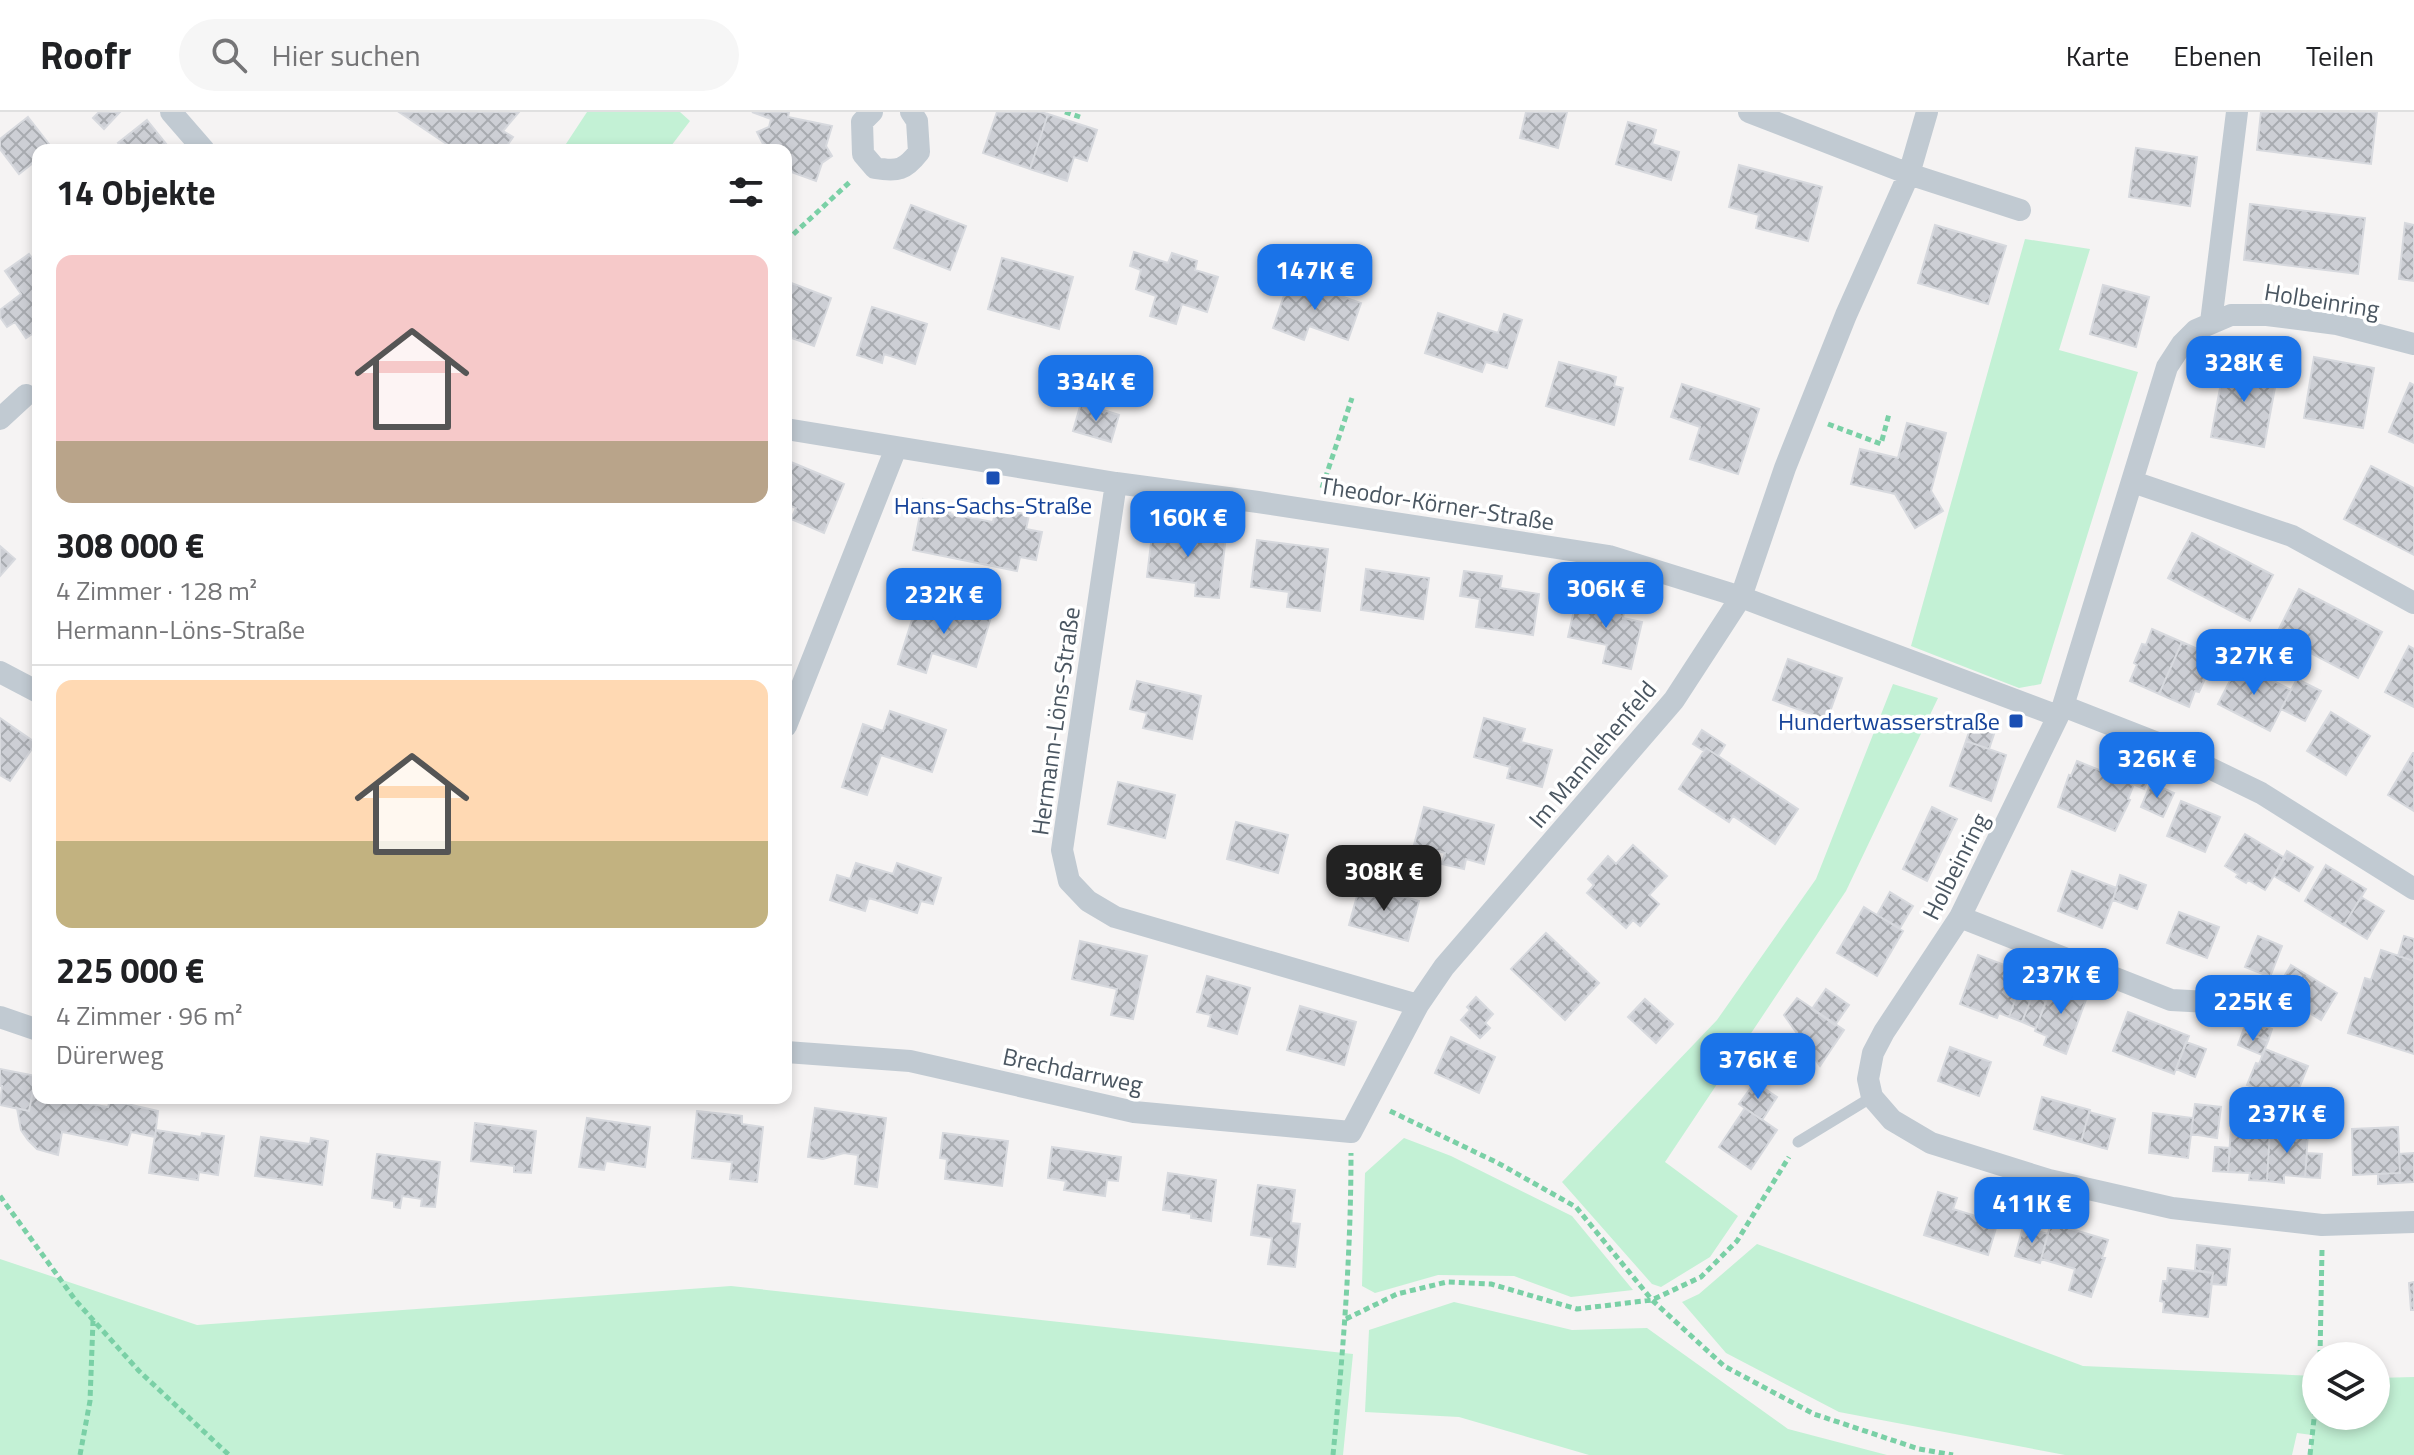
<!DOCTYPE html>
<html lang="de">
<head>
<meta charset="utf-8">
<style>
  :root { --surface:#fff; --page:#f6f6f6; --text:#202124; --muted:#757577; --line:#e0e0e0; --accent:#1a73e8 }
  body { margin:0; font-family:"Titillium Web",sans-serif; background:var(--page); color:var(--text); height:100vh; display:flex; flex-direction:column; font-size:30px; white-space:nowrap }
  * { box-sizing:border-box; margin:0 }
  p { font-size:26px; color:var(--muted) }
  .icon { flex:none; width:44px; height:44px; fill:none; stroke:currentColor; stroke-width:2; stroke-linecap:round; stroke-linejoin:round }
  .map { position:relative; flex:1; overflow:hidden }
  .details { position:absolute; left:32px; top:32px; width:760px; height:960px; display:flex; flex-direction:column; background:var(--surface); border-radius:16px; box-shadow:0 4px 12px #0003 }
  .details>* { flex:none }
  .tools { position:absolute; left:2302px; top:1230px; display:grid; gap:16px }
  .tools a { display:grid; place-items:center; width:88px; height:88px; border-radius:50%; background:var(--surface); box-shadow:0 4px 12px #0003; font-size:40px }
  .price { position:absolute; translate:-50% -68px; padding:0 18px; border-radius:16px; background:var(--accent); color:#fff; font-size:26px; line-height:52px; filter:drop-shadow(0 2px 4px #0008) }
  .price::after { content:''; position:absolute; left:50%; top:48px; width:24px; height:18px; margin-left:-12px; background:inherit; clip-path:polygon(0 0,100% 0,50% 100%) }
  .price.active { background:#222; color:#fff }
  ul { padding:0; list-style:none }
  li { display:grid; align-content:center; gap:16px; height:424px; padding:0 24px }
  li+li { border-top:2px solid var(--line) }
  li span { display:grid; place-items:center; height:248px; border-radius:16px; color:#555 }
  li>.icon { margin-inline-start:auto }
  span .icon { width:144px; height:144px; fill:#fffc; stroke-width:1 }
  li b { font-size:34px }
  h2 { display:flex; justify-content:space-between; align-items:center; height:96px; padding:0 24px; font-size:34px }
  header { display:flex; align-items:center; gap:48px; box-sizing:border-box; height:112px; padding:0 40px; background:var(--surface); border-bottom:2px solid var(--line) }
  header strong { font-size:38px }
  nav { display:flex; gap:44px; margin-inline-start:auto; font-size:28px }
  .search { width:560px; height:72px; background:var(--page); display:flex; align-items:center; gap:20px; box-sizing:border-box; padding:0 28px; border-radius:44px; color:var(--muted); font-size:30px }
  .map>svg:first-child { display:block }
  .grass { fill:#c3f1d5 }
  .building { fill:url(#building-cross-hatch); stroke:#d7d9de; stroke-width:2 }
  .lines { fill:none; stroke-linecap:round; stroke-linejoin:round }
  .path { stroke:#7ad0a6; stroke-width:5; stroke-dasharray:6 4; stroke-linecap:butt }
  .lane { stroke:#c1cad2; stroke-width:11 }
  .street { stroke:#c1cad2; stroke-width:22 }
  .transit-dot { fill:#1a4fb4; stroke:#fff; stroke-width:3 }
  .labels { text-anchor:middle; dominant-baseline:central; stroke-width:7; stroke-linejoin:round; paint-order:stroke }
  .street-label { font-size:24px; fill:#4a5661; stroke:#fff }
  .transit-label { font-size:24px; fill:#164399; stroke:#fff }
</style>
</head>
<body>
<header>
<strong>Roofr</strong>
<div class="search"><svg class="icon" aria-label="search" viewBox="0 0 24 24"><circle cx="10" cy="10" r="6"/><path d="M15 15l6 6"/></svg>Hier suchen</div>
<nav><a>Karte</a><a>Ebenen</a><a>Teilen</a></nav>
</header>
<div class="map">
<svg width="2414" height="1343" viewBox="0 0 2414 1343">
  <defs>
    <pattern id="building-cross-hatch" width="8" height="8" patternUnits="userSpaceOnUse" patternTransform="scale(2)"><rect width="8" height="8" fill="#cdcfd5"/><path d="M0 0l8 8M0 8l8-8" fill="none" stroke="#a8abb0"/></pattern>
  </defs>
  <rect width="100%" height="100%" fill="#f5f3f3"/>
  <path class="grass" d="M 587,0 L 680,0 L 690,9 L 668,38 L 562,38 Z
    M 2025,127 L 2090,137 L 2059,238 L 2138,260 L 2041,572 L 2019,576 L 1911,534 Z
    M 1893,572 L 1938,586 L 1846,779 L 1665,1050 L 1738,1104 L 1710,1145 L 1661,1175 L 1652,1172 L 1562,1070 L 1717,908 L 1816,767 Z
    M 1404,1026 L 1451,1044 L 1572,1104 L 1633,1178 L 1571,1185 L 1514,1164 L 1438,1163 L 1375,1181 L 1362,1174 L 1365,1061 Z
    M 1757,1132 L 2083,1254 L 2316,1264 L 2316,1304 L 2376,1304 L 2376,1266 L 2414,1265 L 2414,1343 L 2310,1343 L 2312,1323 L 2297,1321 L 2292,1343 L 2065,1343 L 1839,1300 L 1726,1241 L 1682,1190 L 1699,1182 Z
    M 0,1147 L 197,1213 L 731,1174 L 1353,1242 L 1343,1343 L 0,1343 Z
    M 1454,1190 L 1572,1218 L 1647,1216 L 1788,1317 L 1887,1343 L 1589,1343 L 1459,1305 L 1365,1300 L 1369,1218 Z"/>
  <path class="building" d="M 99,0 L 120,0 L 104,17 L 93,6 Z
    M 399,0 L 519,0 L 503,19 L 513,25 L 504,38 L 444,38 L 448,33 Z
    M 752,0 L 789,0 L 788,5 L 832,14 L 826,34 L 832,44 L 822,51 L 816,69 L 786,58 L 786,38 L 766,38 L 757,20 L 769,15 L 771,7 Z
    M 997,0 L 1040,0 L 1048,2 L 1030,57 L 983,41 Z
    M 1526,0 L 1567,0 L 1558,36 L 1520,26 Z
    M 2261,0 L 2377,0 L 2371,52 L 2257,38 Z
    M 1048,2 L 1097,18 L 1087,49 L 1074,45 L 1067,69 L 1030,57 Z
    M 28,5 L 52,36 L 49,38 L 38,38 L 38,47 L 19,62 L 0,37 L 0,27 Z
    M 147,8 L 171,38 L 124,38 L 118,31 Z
    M 1628,10 L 1656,18 L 1652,32 L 1679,40 L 1671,68 L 1616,52 Z
    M 2136,36 L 2197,45 L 2190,94 L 2129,85 Z
    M 1739,53 L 1822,75 L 1808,129 L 1756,116 L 1759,103 L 1729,95 Z
    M 2250,92 L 2365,106 L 2358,162 L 2244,148 Z
    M 911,93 L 966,114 L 950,158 L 894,136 Z
    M 2405,111 L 2414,113 L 2414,169 L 2399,167 Z
    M 1935,113 L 2006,134 L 1988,192 L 1918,171 Z
    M 1134,140 L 1168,151 L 1172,141 L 1197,149 L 1195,158 L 1218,165 L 1207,200 L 1182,192 L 1176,212 L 1150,204 L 1156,184 L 1136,177 L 1141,158 L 1130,154 Z
    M 29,142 L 38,154 L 38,218 L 26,226 L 15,210 L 7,215 L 0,205 L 0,198 L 21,182 L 5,159 Z
    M 1002,146 L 1073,165 L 1059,217 L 988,197 Z
    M 1290,166 L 1361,191 L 1348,228 L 1309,214 L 1304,228 L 1273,216 Z
    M 786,169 L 831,186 L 814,234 L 786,224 Z
    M 2103,173 L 2149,185 L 2136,235 L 2090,222 Z
    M 872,195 L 927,212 L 915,252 L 884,242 L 882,251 L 857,243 Z
    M 1438,201 L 1498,221 L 1504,202 L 1522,208 L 1507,256 L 1486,250 L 1482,260 L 1425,241 Z
    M 2314,245 L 2374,256 L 2363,316 L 2304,306 Z
    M 2225,249 L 2278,259 L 2264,335 L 2211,325 Z
    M 1559,250 L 1616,265 L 1614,274 L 1623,276 L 1614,313 L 1546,294 Z
    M 2410,271 L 2414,273 L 2414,331 L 2389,320 Z
    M 1682,272 L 1759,297 L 1738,362 L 1690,347 L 1700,315 L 1671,305 Z
    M 1081,291 L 1119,303 L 1111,330 L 1073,319 Z
    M 1907,311 L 1946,321 L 1931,379 L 1943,399 L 1915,416 L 1895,382 L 1851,372 L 1860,337 L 1898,346 Z
    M 786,348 L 844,372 L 824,421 L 791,407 L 796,396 L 786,392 Z
    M 2371,354 L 2414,376 L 2414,443 L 2344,407 Z
    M 923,387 L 952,393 L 950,402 L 993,410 L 996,396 L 1029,403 L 1026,417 L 1042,420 L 1036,448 L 1020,445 L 1017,459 L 913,438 Z
    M 1153,414 L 1226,423 L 1219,486 L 1195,484 L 1196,471 L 1147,465 Z
    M 2192,421 L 2273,463 L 2250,509 L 2168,466 Z
    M 1257,428 L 1328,437 L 1320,499 L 1287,495 L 1289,480 L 1251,475 Z
    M 0,434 L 15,447 L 0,464 Z
    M 1366,457 L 1429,466 L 1423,507 L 1361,498 Z
    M 1464,459 L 1502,464 L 1500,476 L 1539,482 L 1533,523 L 1476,515 L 1480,487 L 1460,484 Z
    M 2299,477 L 2382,520 L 2358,566 L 2276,523 Z
    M 1577,485 L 1625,495 L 1623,506 L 1642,510 L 1631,557 L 1603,551 L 1607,533 L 1568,525 Z
    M 940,488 L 991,505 L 976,555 L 932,541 L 926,561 L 898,552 L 917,492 L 937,499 Z
    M 2152,517 L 2182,530 L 2159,582 L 2130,569 L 2137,553 L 2134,551 L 2142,532 L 2146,533 Z
    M 2182,530 L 2211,543 L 2204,558 L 2208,560 L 2199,580 L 2195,579 L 2189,595 L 2159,582 Z
    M 2409,534 L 2414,537 L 2414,595 L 2385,580 Z
    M 1788,547 L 1842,566 L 1827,608 L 1773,588 Z
    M 2239,551 L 2291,578 L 2270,619 L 2218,592 Z
    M 2297,567 L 2321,579 L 2305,609 L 2281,597 Z
    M 1137,569 L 1201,584 L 1192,627 L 1143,616 L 1147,601 L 1130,597 Z
    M 890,599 L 946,618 L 932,660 L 881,643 L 867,683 L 842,675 L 863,612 L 883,619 Z
    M 2331,600 L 2370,624 L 2346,663 L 2307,639 Z
    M 1974,605 L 1997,613 L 1989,637 L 1966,629 Z
    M 0,606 L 36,631 L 10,669 L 0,663 Z
    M 1484,606 L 1525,617 L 1521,630 L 1552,638 L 1542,675 L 1507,666 L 1510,655 L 1474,645 Z
    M 1702,618 L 1725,633 L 1718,644 L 1706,636 L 1704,639 L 1693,632 Z
    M 1966,629 L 2006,643 L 1991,689 L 1950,674 Z
    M 1706,636 L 1798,697 L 1775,732 L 1733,704 L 1729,710 L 1679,677 Z
    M 2413,641 L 2414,641 L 2414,699 L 2388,683 Z
    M 2131,642 L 2154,652 L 2144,677 L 2121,667 Z
    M 2077,649 L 2134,672 L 2128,687 L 2130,688 L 2115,719 L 2058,695 L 2069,663 L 2071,664 Z
    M 1118,670 L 1175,683 L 1165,726 L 1108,712 Z
    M 2151,671 L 2174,681 L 2163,705 L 2141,695 Z
    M 2181,689 L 2220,705 L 2205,740 L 2167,724 Z
    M 1424,695 L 1494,713 L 1484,752 L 1466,747 L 1464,757 L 1442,752 L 1445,741 L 1414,733 Z
    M 1932,695 L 1957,707 L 1927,769 L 1903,757 Z
    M 1236,710 L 1288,723 L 1278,761 L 1227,747 Z
    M 2245,722 L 2285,746 L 2265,778 L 2248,768 L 2246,771 L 2236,765 L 2238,762 L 2225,754 Z
    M 1633,733 L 1667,764 L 1649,783 L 1659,792 L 1640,814 L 1633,808 L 1626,816 L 1587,781 L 1594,773 L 1588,767 L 1608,744 L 1616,752 Z
    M 2287,739 L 2313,755 L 2299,779 L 2274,764 Z
    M 856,751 L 893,762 L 897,751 L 941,766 L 933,792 L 921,789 L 917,801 L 869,786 L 865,799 L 830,788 L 837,763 L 850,767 Z
    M 2326,753 L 2366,777 L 2344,813 L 2305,789 Z
    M 2072,759 L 2117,776 L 2102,816 L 2058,799 Z
    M 2120,763 L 2146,773 L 2137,797 L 2113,788 Z
    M 1360,773 L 1419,789 L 1408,829 L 1349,813 Z
    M 1890,780 L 1913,794 L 1900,816 L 1877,803 Z
    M 2361,785 L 2384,799 L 2367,827 L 2344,813 Z
    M 1864,795 L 1903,819 L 1877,864 L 1837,841 Z
    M 2179,800 L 2219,815 L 2207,846 L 2167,831 Z
    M 1546,821 L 1599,871 L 1565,908 L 1511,857 Z
    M 2258,824 L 2282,834 L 2270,865 L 2245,855 Z
    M 2404,824 L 2414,827 L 2414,849 L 2398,844 Z
    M 1080,829 L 1147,844 L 1133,907 L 1111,903 L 1117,877 L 1072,867 Z
    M 2381,838 L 2414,849 L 2414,942 L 2348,921 L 2365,866 L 2371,868 Z
    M 1978,843 L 2015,857 L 2012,865 L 2022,869 L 2009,905 L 1999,901 L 1997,906 L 1960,892 Z
    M 2291,853 L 2337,881 L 2321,908 L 2275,880 Z
    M 1207,864 L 1250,876 L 1237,922 L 1208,914 L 1211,903 L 1197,900 Z
    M 2022,869 L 2036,874 L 2022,910 L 2009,905 Z
    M 2053,869 L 2088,882 L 2066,942 L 2044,933 L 2047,924 L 2035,919 Z
    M 2036,874 L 2050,879 L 2036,916 L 2022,910 Z
    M 1826,877 L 1849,893 L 1835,913 L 1812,897 Z
    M 1476,885 L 1493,902 L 1485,911 L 1490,916 L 1480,926 L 1461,908 L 1470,898 L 1467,895 Z
    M 1797,886 L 1844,918 L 1820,954 L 1784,903 Z
    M 1645,887 L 1673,912 L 1656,931 L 1628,905 Z
    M 1300,894 L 1356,910 L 1344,953 L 1287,938 Z
    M 2128,900 L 2189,924 L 2174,962 L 2113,939 Z
    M 2248,907 L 2272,917 L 2268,929 L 2243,919 Z
    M 2243,919 L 2268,929 L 2262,943 L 2238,933 Z
    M 1451,925 L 1495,945 L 1479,981 L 1435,961 Z
    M 2186,930 L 2206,937 L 2195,965 L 2176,957 Z
    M 1950,935 L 1991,950 L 1979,984 L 1938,969 Z
    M 2265,937 L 2308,954 L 2293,991 L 2247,973 L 2256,951 L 2259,952 Z
    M 0,957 L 36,964 L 29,999 L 0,993 L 2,974 L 0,974 Z
    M 36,964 L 38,964 L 38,986 L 90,986 L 90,992 L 108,995 L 110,988 L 158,999 L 155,1025 L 131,1020 L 127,1033 L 62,1020 L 58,1043 L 37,1037 L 28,1028 L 21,1018 L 17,996 L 29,999 Z
    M 1755,970 L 1777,985 L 1762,1008 L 1739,992 Z
    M 2042,985 L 2090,998 L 2081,1030 L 2034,1017 Z
    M 2195,992 L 2221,995 L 2217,1026 L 2191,1022 Z
    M 815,996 L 886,1006 L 877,1075 L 855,1072 L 858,1043 L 844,1041 L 823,1047 L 808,1045 Z
    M 1745,996 L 1777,1018 L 1751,1057 L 1719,1035 Z
    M 697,999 L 742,1004 L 742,1012 L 763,1015 L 757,1070 L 730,1067 L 732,1050 L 692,1046 Z
    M 2089,1000 L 2115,1007 L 2107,1037 L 2081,1030 Z
    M 2153,1001 L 2193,1006 L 2188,1046 L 2149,1041 Z
    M 587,1006 L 650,1015 L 645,1055 L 606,1049 L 604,1058 L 579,1055 Z
    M 475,1011 L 536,1019 L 531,1061 L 514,1060 L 514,1054 L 471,1049 Z
    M 2231,1015 L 2270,1017 L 2267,1069 L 2249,1068 L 2250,1061 L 2228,1060 Z
    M 2398,1015 L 2400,1061 L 2353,1063 L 2352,1017 Z
    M 2270,1017 L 2308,1020 L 2305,1065 L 2284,1063 L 2284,1071 L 2267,1069 Z
    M 156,1018 L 201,1025 L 202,1021 L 224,1024 L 218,1063 L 199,1060 L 198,1068 L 149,1061 Z
    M 943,1021 L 1008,1029 L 1002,1074 L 945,1067 L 947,1047 L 940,1046 Z
    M 261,1025 L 310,1032 L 311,1026 L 328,1029 L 322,1073 L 255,1064 Z
    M 1052,1035 L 1121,1045 L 1118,1069 L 1107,1068 L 1105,1084 L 1064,1078 L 1066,1069 L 1048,1066 Z
    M 2215,1035 L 2230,1036 L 2228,1060 L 2213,1059 Z
    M 2307,1041 L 2322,1042 L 2320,1066 L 2305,1065 Z
    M 2414,1041 L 2414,1070 L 2378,1072 L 2378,1062 L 2400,1061 L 2399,1042 Z
    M 377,1042 L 440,1050 L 435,1095 L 421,1094 L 422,1087 L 402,1084 L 400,1096 L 394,1095 L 394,1089 L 372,1086 Z
    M 1168,1061 L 1216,1068 L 1211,1109 L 1191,1106 L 1191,1102 L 1163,1098 Z
    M 1258,1073 L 1295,1078 L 1291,1111 L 1300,1112 L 1295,1155 L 1268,1152 L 1272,1126 L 1251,1123 Z
    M 1938,1080 L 1957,1086 L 1953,1097 L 1982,1106 L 1986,1094 L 2001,1099 L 1988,1143 L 1924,1123 Z
    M 2051,1111 L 2108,1128 L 2102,1146 L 2105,1146 L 2091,1185 L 2069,1178 L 2075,1157 L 2041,1147 Z
    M 2023,1115 L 2048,1122 L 2040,1151 L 2015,1144 Z
    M 2197,1133 L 2230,1137 L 2226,1173 L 2211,1172 L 2213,1161 L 2195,1158 Z
    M 2168,1156 L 2213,1161 L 2208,1205 L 2163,1200 L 2164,1190 L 2160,1189 L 2163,1169 L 2167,1169 Z
    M 2414,1170 L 2414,1198 L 2411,1198 L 2409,1171 Z"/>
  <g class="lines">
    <path class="path" d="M 1065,0 L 1080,5
      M 786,129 L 852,68
      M 1828,312 L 1881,332 L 1889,302
      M 1322,376 L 1352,286
      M 1390,999 L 1498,1051 L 1576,1095 L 1652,1188 L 1724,1254 L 1814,1302 L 1919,1337 L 1953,1343
      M 0,1084 L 76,1189 L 139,1259 L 229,1343
      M 1346,1207 L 1397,1182 L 1447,1170 L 1491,1172 L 1577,1197 L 1652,1188 L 1701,1165 L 1737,1129 L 1789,1045
      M 2320,1244 L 2322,1138
      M 80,1343 L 90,1289 L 93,1209
      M 1333,1343 C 1343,1242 1351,1142 1351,1041
      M 2310,1343 L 2316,1289"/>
    <path class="lane" d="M 1798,1030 L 1872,985"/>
    <path class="street" d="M 171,0 L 204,38
      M 872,0 L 862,10 L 863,42 L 875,56 C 898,60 905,58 919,40 L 917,9 L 911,0
      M 1749,0 L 1909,62 L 2020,98
      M 2211,210 L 2237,0
      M 2414,232 L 2337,212 L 2267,203 L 2231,203 L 2196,218 L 2182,232 L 2167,255 L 2063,594 L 1960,805 L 1884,920 L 1873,941 L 1868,967 L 1872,985 L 1892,1008 L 1931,1031 L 2049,1068 L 2172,1096 L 2322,1113 L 2414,1110
      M 0,307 L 26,283
      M 786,317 L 1116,371 L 1258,390 L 1609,444 L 1741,485 L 2058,604
      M 2133,370 L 2292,424 L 2414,491
      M 1116,371 L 1062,738 L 1069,769 L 1088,789 L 1115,805 L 1418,893
      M 0,560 L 38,580
      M 2063,594 L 2160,632 L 2261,681 L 2414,777
      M 786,614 L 896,336
      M 1960,805 L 2171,888 L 2209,890
      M 0,905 L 38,918
      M 786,940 L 910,949 L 1134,1000 L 1351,1020 L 1418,893 L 1444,855 L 1674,588 L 1741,485 L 1785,356 L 1846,203 L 1909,62 L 1927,0"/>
  </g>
  <g class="transit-dot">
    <rect x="985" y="358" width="16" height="16" rx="4"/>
    <rect x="2008" y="601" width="16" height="16" rx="4"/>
  </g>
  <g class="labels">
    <g class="street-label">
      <text transform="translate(2322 188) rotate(9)">Holbeinring</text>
      <text transform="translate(1437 391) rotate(9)">Theodor-Körner-Straße</text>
      <text transform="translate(1055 609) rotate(-82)">Hermann-Löns-Straße</text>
      <text transform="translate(1592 642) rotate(-50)">Im Mannlehenfeld</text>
      <text transform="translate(1955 754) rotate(-63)">Holbeinring</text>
      <text transform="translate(1073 958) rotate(12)">Brechdarrweg</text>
    </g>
    <g class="transit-label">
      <text x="993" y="393">Hans-Sachs-Straße</text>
      <text x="2000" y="609" text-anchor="end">Hundertwasserstraße</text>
    </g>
  </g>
</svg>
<div class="tools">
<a><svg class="icon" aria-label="layers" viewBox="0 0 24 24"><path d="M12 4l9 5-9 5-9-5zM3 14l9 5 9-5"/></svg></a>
</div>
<b class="price" style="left:1315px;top:200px">147K €</b>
<b class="price" style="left:2244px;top:292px">328K €</b>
<b class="price" style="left:1096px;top:311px">334K €</b>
<b class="price" style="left:1188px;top:447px">160K €</b>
<b class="price" style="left:1606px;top:518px">306K €</b>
<b class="price" style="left:944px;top:524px">232K €</b>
<b class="price" style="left:2254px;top:585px">327K €</b>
<b class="price" style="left:2157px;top:688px">326K €</b>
<b class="price active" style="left:1384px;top:801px">308K €</b>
<b class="price" style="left:2061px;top:904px">237K €</b>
<b class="price" style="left:2253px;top:931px">225K €</b>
<b class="price" style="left:1758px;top:989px">376K €</b>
<b class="price" style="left:2287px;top:1043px">237K €</b>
<b class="price" style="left:2032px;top:1133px">411K €</b>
<section class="details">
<h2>14 Objekte<svg class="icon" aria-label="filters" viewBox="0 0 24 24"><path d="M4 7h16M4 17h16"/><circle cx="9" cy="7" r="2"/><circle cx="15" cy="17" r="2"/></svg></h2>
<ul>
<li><span style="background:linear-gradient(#f6c9c9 75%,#b9a48a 0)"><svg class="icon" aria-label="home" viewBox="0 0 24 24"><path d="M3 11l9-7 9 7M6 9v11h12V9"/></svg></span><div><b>308 000 €</b><p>4 Zimmer · 128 m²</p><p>Hermann-Löns-Straße</p></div></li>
<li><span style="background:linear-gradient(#ffd9b3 65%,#c2b280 0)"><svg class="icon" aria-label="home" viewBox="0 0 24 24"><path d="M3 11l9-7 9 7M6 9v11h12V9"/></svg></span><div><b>225 000 €</b><p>4 Zimmer · 96 m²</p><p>Dürerweg</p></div></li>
</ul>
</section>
</div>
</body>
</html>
